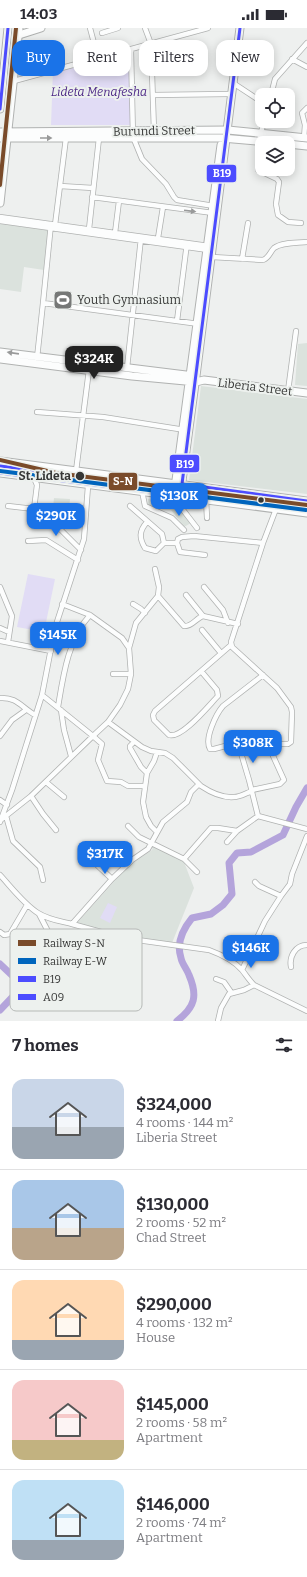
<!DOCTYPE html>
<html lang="en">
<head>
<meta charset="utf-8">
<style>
  :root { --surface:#fff; --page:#f2f2f3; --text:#2b2b33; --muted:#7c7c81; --line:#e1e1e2; --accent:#1a73e8 }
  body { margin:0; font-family:Bitter,serif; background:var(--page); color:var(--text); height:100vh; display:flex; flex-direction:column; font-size:15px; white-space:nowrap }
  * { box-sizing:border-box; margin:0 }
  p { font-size:13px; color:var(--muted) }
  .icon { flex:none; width:22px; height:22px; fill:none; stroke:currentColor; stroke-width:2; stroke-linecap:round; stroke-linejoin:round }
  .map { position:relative; height:993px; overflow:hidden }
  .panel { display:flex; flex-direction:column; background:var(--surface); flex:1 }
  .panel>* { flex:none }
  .top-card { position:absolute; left:12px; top:12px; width:283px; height:36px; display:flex; gap:8px }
  .controls { position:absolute; left:255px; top:60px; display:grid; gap:8px }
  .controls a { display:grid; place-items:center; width:40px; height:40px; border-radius:8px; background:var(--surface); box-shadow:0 2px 10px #0003; font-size:20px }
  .price { position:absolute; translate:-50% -34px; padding:0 9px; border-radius:8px; background:var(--accent); color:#fff; font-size:13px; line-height:26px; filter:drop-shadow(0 1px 2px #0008) }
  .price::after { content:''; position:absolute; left:50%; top:24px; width:12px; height:9px; margin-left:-6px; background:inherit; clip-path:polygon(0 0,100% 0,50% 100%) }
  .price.on { background:#222; color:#fff }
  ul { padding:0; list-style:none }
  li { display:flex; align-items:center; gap:12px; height:100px; padding:0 12px }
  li+li { border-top:1px solid var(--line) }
  li span { display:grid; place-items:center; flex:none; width:112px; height:80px; border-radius:12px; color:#555 }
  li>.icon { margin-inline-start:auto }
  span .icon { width:48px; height:48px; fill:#fffc; stroke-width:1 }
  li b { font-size:17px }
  h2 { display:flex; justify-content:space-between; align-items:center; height:48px; padding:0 12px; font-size:17px }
  .tag { padding:0 14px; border-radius:12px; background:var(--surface); box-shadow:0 2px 10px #0003; font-size:14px; line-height:36px }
  .tag.on { background:var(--accent); color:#fff }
  .status { display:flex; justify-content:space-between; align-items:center; height:28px; padding:0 20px; background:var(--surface); direction:ltr }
  .status svg { height:11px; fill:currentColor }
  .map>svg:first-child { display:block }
  .built { fill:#dbe2dd }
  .green { fill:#e1dcf5 }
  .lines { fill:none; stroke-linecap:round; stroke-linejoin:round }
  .river { stroke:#b4a4db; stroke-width:7 }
  .street-casing { stroke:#b0b2b1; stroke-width:6 }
  .secondary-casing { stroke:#b0b2b1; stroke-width:9 }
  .primary-casing { stroke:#b0b2b1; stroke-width:9 }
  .street { stroke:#fcfdfd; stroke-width:4.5 }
  .secondary { stroke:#fcfdfd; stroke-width:7 }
  .primary { stroke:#fcfdfd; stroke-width:7 }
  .bus-1-casing { stroke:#edf1ee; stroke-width:6 }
  .bus-2-casing { stroke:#edf1ee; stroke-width:6 }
  .bus-1 { stroke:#4c4cff; stroke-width:3 }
  .bus-2 { stroke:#4c4cff; stroke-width:3 }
  .rail-1-casing { stroke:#edf1ee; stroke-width:7 }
  .rail-2-casing { stroke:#edf1ee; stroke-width:7 }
  .rail-1 { stroke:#7a4b2a; stroke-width:4 }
  .rail-2 { stroke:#0065bd; stroke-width:4 }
  .oneway { fill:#999a9a }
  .stop-dot { fill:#363736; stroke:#edf1ee; stroke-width:1.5 }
  .labels { text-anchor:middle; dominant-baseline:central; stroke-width:4; stroke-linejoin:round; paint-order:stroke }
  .park-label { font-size:12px; font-style:italic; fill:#4e2987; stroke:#edf1ee }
  .street-label { font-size:12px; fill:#363736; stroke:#edf1ee }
  .poi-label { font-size:12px; fill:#363736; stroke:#edf1ee; text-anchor:start }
  .stop-label { font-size:12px; font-weight:bold; fill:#363736; stroke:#edf1ee; text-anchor:end }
  .key { fill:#edf1ee; stroke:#b6b9b7; stroke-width:1 }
  .key-label { font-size:11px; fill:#363736 }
  .line-badge { stroke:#edf1ee; stroke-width:1.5 }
  .badge-label { font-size:11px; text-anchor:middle; font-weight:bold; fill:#fff }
</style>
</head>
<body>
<div class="status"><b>14:03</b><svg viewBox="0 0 49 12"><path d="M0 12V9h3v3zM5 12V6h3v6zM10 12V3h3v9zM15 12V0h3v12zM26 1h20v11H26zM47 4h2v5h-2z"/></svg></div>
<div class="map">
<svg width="307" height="993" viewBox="0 0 307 993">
  <rect width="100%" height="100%" fill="#eef0ef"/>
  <path class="built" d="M 0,194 L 49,202 L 44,242 L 24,239 L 21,264 L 0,261 Z
    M 307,315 L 307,358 L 295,357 L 298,316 Z
    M 201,358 L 307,371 L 307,466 L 189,452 Z
    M 54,470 L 70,471 L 68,491 L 52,490 Z
    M 148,471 L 175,474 L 191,495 L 184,499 L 171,482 L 147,480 Z
    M 153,819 L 164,823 L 184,834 L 194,860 L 172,915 L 116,907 L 77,895 L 128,838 L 152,822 Z"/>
  <path class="green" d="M 131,22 L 133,97 L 51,97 L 53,42 Z
    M 28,546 L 55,551 L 44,604 L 17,599 Z
    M 108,875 L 117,879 L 110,895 L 100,890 Z"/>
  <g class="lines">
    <path class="river" d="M 0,936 L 18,953 L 21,960 L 0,982
      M 177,993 C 195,979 198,968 189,947 C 187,941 182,936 181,930 C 176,915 183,901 192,890 L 211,886 L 223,877 L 232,866 L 229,835 L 237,825 L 251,824 L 283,807 L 296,779 L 307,760"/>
    <defs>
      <path id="street" d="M 90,0 L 98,30
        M 145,0 L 151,16 L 154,103
        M 102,5 L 118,0
        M 131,22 L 133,109 L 142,131 L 166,156 L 174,169 L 177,172 L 214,178
        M 292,31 L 307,39
        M 14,53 L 208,0
        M 233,55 L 262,74
        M 153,67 L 228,66
        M 271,67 L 275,51 L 307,15
        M 264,93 L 259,113 L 258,142 L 277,151 L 279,154 L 276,176 L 278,187 L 288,194 L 301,195
        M 304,110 L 305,97 L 302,85 L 307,80
        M 60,158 L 93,160
        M 92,169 L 213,185
        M 0,189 L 209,218
        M 0,193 L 208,222
        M 51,196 L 43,275 L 199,296
        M 55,197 L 66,110
        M 89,201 L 99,110
        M 115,205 L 119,173
        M 158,210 L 163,179
        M 212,229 L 263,232 C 269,230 270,224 274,220 C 282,214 297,215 307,214
        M 242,231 L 248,195
        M 177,293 L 187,215
        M 37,330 L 43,275
        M 127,340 L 141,210
        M 288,363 L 296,303
        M 37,384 L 103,389 L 185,402
        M 76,443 L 89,342
        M 142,463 L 145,478 L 172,490 L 184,502
        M 174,467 L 180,478 L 197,500
        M 206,471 L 207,490
        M 8,478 L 34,481 L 37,457 L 34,450
        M 130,478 L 162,506 L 164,515 L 177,515
        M 147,494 C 139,503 139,510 145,520 L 156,523 L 164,515
        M 60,501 L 81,522
        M 28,513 L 46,512 L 78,532
        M 205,527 L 180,524 L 177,515 L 178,511 L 182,509 L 194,508 L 263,515
        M 0,559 L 12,588 L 8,614
        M 204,559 L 223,582 L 228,595
        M 186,567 L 203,588
        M 158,568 L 184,598 C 192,599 196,590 203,588 L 238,596
        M 62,576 L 90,587 L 122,610 L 129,620 L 131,646 L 128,661 L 120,677 L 108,694
        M 133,576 L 141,581 L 145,585
        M 0,600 L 9,604
        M 202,602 L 221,625
        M 0,613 L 51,623
        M 129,620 L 136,595 L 158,568 L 159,559 L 155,541
        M 201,643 L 217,662 L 218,668 C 209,677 182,711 169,707 L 154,692 L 153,687 L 155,683 L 231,617
        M 113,646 L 131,646
        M 263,647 L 223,678 C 216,686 204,711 210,721 L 214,721 L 244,713 L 270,718
        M 42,667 L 93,708 L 108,694 L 142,719 L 151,723 L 165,725 L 173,730 L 201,758 C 210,764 223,770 234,769 C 240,769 246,765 252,763
        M 0,670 C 17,669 21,679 35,687
        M 58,679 C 63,649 68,611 90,587
        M 61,682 L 64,702 L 71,728
        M 0,708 L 12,692 L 26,682
        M 134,714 L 130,718 L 130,720 L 141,739 L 147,745
        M 238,715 L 249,752 L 258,788
        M 157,724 L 154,733 L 147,745 L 143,774 L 146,789 L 151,798 L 157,804
        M 46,754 L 64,769
        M 252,762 L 280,756 L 284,752 L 269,719 L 271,716 L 288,716 L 291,714 L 292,684 L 291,679 L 277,660 L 232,619 L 231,614 L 263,515 L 276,481 L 278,470
        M 31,768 L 43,786 L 56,802
        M 0,772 L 7,777
        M 6,788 L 13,813 L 40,839 L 43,852
        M 2,791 L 31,768 L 93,708 L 102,716 L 98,732 L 107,753 L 121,754 L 128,758 L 144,758
        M 0,794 L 12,762 L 42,667 L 55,600 L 84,511 L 89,445
        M 128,798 L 139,809 L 184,831 L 197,844
        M 227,814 L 237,803 L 258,788 L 307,801
        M 105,825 L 96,836 L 112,851
        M 184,831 L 211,800 L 218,800 L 237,803
        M 0,847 C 12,860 24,876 38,885 C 49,892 60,893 72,896 L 112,851 L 132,832 L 148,821 L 163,794 L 187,774 L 191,764 L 199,756
        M 255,854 L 259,858 L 281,868
        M 39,886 L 78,961
        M 72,896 L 123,910 L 209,922 C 220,926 234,933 242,942 C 246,947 249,952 254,957 L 244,962 L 229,966 L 221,980 L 218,993
        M 0,904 L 4,907 L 10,906 L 27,877
        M 291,939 C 289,929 295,917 307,917
        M 242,942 L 265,893 L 281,868 L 290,856 L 292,846 L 307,808
        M 216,951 L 224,954 L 231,964
        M 254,957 L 307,983"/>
      <path id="secondary" d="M 19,7 L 41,0
        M 0,324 L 194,348
        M 0,331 L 132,348 L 196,354 L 204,352 L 307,365
        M 174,467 L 221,117
        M 180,468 L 196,348 L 240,0"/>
      <path id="primary" d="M 0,81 L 8,0
        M 0,104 L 228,102 L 307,110
        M 0,110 L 222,110 L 280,115
        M 288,116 L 307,118
        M 0,175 L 19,0
        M 0,433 L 307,473
        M 0,445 L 307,485"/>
    </defs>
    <use href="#street" class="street-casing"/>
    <use href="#secondary" class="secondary-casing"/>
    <use href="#primary" class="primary-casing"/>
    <use href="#street" class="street"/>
    <use href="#secondary" class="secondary"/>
    <use href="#primary" class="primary"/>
    <defs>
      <path id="bus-1" d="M 240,0 L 182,456 L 307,473
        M 0,81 L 8,0
        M 0,445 L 199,470"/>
      <path id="bus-2" d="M 0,438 L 306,478"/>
    </defs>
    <use href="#bus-1" class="bus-1-casing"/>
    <use href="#bus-2" class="bus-2-casing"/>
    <use href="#bus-1" class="bus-1"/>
    <use href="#bus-2" class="bus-2"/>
    <defs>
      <path id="rail-1" d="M 0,157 L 16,0
        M 0,432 L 56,445 L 307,477"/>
      <path id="rail-2" d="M 0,443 L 306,482"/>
    </defs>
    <use href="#rail-1" class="rail-1-casing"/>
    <use href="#rail-2" class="rail-2-casing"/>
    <use href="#rail-1" class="rail-1"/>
    <use href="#rail-2" class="rail-2"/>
  </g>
  <defs><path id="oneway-solid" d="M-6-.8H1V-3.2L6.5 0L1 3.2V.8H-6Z"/></defs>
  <g class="oneway">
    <use href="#oneway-solid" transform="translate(46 110)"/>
    <use href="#oneway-solid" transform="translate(190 183) rotate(7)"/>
    <use href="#oneway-solid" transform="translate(13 325) rotate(-172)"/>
  </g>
  <defs>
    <symbol id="stadium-square" viewBox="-11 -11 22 22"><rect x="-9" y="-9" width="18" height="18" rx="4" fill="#767877" stroke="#edf1ee"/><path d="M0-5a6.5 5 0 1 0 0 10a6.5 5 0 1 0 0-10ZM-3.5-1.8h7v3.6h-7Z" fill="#fff"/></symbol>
  </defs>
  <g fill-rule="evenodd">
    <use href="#stadium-square" x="52" y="261" width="22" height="22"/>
  </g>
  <g class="stop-dot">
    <circle cx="80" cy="448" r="5"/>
    <circle cx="261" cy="472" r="3.5"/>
  </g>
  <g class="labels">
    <g class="park-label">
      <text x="99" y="64">Lideta Menafesha</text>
    </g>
    <g class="street-label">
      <text transform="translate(154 103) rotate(-1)">Burundi Street</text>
      <text transform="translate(255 359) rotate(7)">Liberia Street</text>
    </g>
    <g class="poi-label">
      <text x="77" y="272">Youth Gymnasium</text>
    </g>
    <g class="stop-label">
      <text x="71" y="448">St. Lideta</text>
    </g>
  </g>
  <rect x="10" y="901" width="132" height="82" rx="6" class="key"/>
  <rect x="18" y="912" width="18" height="6" fill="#7a4b2a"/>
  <rect x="18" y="930" width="18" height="6" fill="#0065bd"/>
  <rect x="18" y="948" width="18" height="6" fill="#4c4cff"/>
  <rect x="18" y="966" width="18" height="6" fill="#4c4cff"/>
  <g class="key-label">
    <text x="43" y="919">Railway S-N</text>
    <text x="43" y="937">Railway E-W</text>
    <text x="43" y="955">B19</text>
    <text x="43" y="973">A09</text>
  </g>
  <g class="line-badge">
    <rect x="206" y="136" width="31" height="19" rx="4" fill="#4c4cff"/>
    <rect x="169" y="426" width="31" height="19" rx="4" fill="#4c4cff"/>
    <rect x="108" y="444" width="30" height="19" rx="4" fill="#7a4b2a"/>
  </g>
  <g class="badge-label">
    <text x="222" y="149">B19</text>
    <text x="185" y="440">B19</text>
    <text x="123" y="457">S-N</text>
  </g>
</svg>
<div class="controls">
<a><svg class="icon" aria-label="locate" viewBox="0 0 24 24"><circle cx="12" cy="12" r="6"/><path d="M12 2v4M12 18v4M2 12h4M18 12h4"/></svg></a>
<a><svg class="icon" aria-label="layers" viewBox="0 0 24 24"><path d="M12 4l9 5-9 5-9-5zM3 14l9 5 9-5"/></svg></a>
</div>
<b class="price on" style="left:94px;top:352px">$324K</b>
<b class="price" style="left:179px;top:489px">$130K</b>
<b class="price" style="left:56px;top:509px">$290K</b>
<b class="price" style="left:58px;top:628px">$145K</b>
<b class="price" style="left:253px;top:736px">$308K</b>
<b class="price" style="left:105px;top:847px">$317K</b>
<b class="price" style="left:251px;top:941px">$146K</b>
<div class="top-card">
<a class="tag on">Buy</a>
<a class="tag">Rent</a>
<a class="tag">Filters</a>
<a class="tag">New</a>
</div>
</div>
<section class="panel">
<h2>7 homes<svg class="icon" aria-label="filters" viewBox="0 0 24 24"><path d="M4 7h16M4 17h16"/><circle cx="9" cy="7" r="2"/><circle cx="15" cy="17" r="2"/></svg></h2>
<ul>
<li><span style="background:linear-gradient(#c9d6e8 60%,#9aa5b1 0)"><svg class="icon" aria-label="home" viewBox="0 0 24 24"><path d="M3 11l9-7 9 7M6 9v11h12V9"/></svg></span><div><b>$324,000</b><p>4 rooms · 144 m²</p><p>Liberia Street</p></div></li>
<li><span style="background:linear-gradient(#a9c7e8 60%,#b9a48a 0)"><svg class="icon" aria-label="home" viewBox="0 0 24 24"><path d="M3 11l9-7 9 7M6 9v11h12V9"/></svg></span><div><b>$130,000</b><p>2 rooms · 52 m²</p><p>Chad Street</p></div></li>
<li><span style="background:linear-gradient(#ffd9b3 75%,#9aa5b1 0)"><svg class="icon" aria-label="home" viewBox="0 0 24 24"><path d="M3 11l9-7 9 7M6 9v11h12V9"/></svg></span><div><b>$290,000</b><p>4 rooms · 132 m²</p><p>House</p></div></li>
<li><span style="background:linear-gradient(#f6c9c9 75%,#c2b280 0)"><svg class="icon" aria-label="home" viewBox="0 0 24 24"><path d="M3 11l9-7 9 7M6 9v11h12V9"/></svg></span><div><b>$145,000</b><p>2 rooms · 58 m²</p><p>Apartment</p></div></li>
<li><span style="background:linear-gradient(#bfe0f5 75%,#9aa5b1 0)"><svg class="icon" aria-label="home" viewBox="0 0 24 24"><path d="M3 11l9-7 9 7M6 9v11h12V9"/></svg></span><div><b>$146,000</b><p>2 rooms · 74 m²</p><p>Apartment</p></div></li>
</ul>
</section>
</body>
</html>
